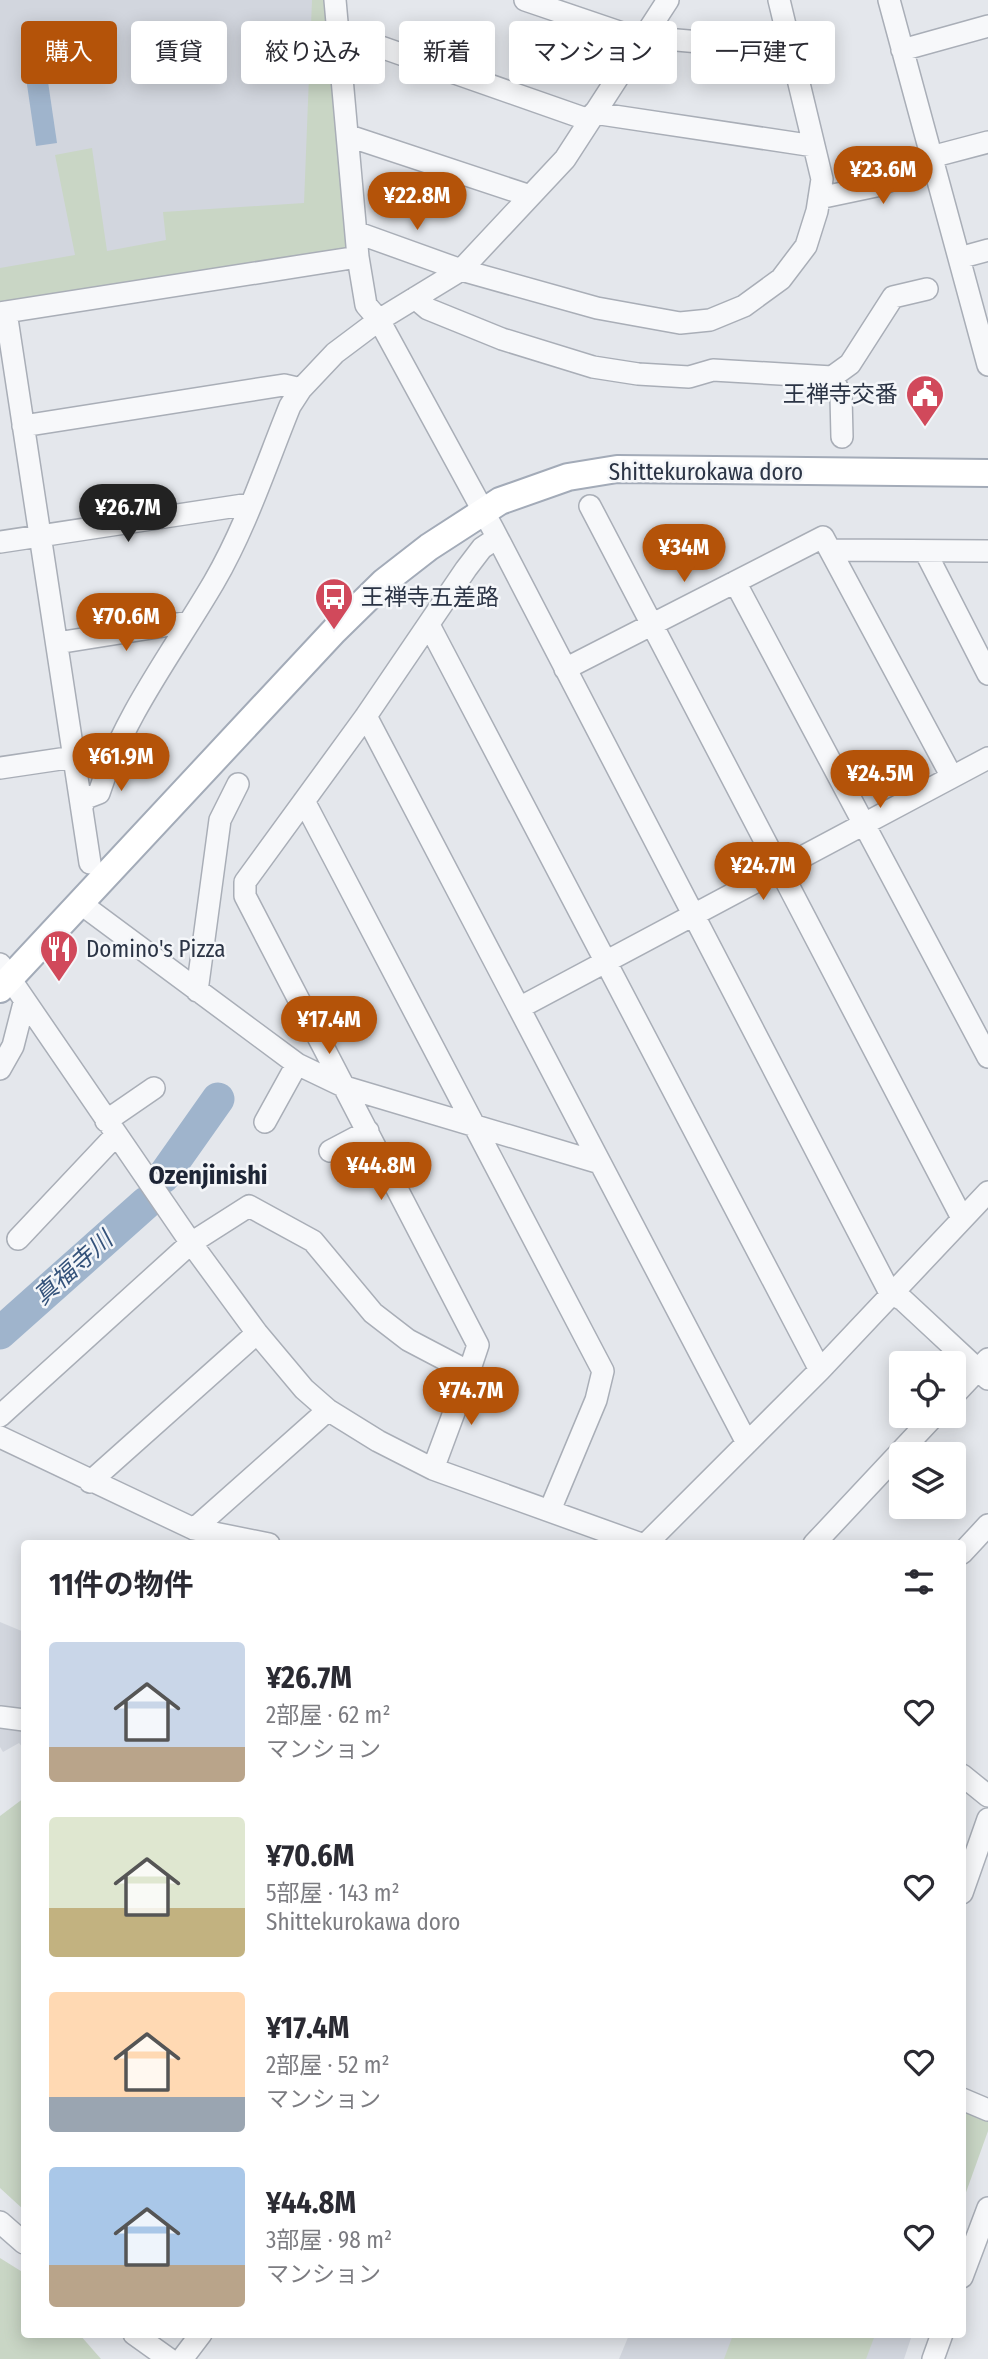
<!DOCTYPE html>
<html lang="ja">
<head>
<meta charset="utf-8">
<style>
  :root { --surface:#fff; --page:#f2f2f3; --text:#2b2b33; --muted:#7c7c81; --accent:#b45309 }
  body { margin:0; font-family:"Fira Sans Condensed","Noto Sans JP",sans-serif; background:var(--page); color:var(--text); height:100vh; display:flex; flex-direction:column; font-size:26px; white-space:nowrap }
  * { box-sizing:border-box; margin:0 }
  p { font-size:23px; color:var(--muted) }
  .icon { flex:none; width:38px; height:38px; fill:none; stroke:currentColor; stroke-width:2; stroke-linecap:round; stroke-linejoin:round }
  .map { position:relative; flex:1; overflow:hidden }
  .sheet { position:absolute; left:21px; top:1540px; width:945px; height:798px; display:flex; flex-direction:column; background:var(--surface); border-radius:7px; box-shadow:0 4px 18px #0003 }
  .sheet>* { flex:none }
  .hud { position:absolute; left:21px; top:21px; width:947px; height:63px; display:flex; gap:14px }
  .controls { position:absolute; left:889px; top:1351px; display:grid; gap:14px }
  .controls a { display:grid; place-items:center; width:77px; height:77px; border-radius:7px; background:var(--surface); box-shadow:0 4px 18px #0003; font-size:35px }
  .price { position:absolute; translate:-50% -60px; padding:0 16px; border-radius:24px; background:var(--accent); color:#fff; font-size:23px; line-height:46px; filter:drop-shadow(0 2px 4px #0008) }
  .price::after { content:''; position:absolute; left:50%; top:42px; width:21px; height:16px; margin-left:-10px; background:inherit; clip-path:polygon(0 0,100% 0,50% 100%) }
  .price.selected { background:#222; color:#fff }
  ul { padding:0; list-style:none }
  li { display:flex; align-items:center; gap:21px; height:175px; padding:0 28px }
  li span { display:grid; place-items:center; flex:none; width:196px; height:140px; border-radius:7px; color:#555 }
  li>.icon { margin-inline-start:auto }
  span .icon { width:84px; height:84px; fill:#fffc; stroke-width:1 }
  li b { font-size:30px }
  h2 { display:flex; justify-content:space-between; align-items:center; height:84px; padding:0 28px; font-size:30px }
  .chip { padding:0 24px; border-radius:7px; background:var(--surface); box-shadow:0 4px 18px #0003; font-size:24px; line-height:63px }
  .chip.selected { background:var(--accent); color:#fff }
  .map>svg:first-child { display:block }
  .built { fill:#d2d6de }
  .green { fill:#c9d6c5 }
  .water { fill:#9fb4cc }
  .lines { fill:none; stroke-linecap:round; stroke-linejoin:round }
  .river { stroke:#9fb4cc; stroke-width:33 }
  .minor-casing { stroke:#a9aeb7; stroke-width:24 }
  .major-casing { stroke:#a3abb8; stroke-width:30 }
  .minor { stroke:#f7f8fa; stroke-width:21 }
  .major { stroke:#fff; stroke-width:26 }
  .labels { text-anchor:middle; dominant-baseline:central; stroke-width:5; stroke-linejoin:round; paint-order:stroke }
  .poi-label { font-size:23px; fill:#2b3445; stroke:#f4f6f9; text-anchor:start }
  .street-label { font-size:23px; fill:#2b3445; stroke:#f4f6f9 }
  .water-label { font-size:24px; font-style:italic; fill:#34527a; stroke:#f4f6f9 }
  .quarter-label { font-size:26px; font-weight:bold; fill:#1d2536; stroke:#f4f6f9 }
</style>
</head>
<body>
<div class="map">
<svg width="988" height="2359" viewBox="0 0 988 2359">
  <rect width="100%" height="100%" fill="#e4e7ec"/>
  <path class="built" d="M 0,0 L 326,0 L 350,246 L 0,304 Z
    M 0,1622 L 24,1632 L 24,1749 L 19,1743 L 3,1752 L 0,1747 Z
    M 629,2335 L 912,2335 L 904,2359 L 619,2359 Z"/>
  <path class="green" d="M 312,0 L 326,0 L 350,246 L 341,253 L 0,304 L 0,268 L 75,255 L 55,155 L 92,148 L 107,251 L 166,240 L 163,212 L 304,203 Z
    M 24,1798 L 24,2210 L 0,2188 L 0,1816 Z
    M 962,2107 L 988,2117 L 988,2131 L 964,2198 Z
    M 0,2258 L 24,2273 L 24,2334 L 80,2335 L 101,2359 L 0,2359 Z
    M 733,2335 L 733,2334 L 875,2335 L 866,2359 L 724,2359 Z"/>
  <path class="water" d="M 47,75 L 57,143 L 36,146 L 26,78 Z"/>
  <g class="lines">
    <path class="river" d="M 163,1177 L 218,1099
      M 0,1333 L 146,1203"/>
    <defs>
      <path id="minor" d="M 335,0 L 358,257 L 366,305 L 379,320 L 493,529 L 890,1293 L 903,1300 L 988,1379
        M 525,0 L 631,36 L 791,50
        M 889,0 L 988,365
        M 338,32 L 589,120
        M 902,50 L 988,26
        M 594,113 L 814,146
        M 349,136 L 530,196
        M 931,157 L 988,142
        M 819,198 L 876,186 L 934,164
        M 358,233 L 461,270 L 597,308 L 680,323 L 710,320 L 744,306 L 781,279 L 806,246 L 817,211 L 822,179 L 779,0
        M 959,258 L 988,250
        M 415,298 L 428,309 L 502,339 L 593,367 L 638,374 L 689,377 L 713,370 L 832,377 L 850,364 L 893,297 L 927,289
        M 6,312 L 90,863
        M 0,313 L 358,257
        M 832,377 L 841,396 L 842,437
        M 23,426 L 284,385 L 301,389
        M 590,506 L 962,1218
        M 0,542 L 250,504
        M 831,550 L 988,551
        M 925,551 L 988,674
        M 735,582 L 988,1057
        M 429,625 L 820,1370
        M 57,643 L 189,622
        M 565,669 L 823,537 L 952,777
        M 366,716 L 747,1443
        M 0,768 L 74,757 L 111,756
        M 304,801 L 603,1371 L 596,1400 L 550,1510
        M 82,806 L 86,798 L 99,793 C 124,715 173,652 214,582 C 246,527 266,465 290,406 L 301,389 L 335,353 L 379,320 L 461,270 L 565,159 L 668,0
        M 80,903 L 297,1064 L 345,1087 L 600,1163
        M 0,964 L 191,1243 L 257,1333 L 304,1389 L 328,1410 L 378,1441 L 433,1469 L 641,1544
        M 197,991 L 220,820 L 238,784
        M 519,1008 L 988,758
        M 0,1069 L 13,1046 L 24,1003
        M 106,1121 L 154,1088
        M 265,1122 L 297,1064
        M 330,1151 L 368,1131
        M 18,1239 L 116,1135
        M 954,1395 L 988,1359
        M 0,1416 L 191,1243 L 249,1206 L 313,1241 L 373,1313 L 408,1340 L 469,1372 L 478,1345 L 245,896 L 245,882 L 366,716 L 466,569 L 482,548 L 497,538
        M 0,1437 L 194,1529 L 269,1544
        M 433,1469 L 469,1372
        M 90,1482 L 257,1333
        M 194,1529 L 328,1410
        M 646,1544 L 820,1370 L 988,1192
        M 814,1544 L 934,1416
        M 962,1553 L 988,1525
        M 0,1717 L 24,1720
        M 962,1775 L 988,1796
        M 962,1893 L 988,1819
        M 962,2099 L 988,2110
        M 0,2222 L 24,2243
        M 962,2277 L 988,2208
        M 134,2334 L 169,2359
        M 182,2359 L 201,2334
        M 933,2359 L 942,2334"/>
      <path id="major" d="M 0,989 L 334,631 L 384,582 L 429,547 L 500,501 L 568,477 L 617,469 L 988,473"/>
    </defs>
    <use href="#minor" class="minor-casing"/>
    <use href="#major" class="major-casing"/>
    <use href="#minor" class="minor"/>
    <use href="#major" class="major"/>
  </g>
  <defs>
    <symbol id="civic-pin" viewBox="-11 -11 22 30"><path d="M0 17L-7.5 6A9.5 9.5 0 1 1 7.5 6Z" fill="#d1495b" stroke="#f4f6f9"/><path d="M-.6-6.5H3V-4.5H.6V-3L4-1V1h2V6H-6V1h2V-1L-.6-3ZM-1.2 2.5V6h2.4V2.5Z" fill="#fff"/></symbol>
    <symbol id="bus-pin" viewBox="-11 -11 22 30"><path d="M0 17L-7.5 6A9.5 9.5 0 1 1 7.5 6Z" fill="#d1495b" stroke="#f4f6f9"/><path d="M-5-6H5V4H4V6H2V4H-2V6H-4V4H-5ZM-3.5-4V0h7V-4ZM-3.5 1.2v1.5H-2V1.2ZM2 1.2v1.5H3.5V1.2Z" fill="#fff"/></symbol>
    <symbol id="restaurant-pin" viewBox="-11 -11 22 30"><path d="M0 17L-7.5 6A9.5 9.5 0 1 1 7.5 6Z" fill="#d1495b" stroke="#f4f6f9"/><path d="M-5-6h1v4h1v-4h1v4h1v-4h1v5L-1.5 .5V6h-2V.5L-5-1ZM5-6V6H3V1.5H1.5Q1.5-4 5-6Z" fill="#fff"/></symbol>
  </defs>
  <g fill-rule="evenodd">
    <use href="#civic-pin" x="903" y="372" width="44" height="60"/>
    <use href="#bus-pin" x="312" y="575" width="44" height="60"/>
    <use href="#restaurant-pin" x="37" y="927" width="44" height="60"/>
  </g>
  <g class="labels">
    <g class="poi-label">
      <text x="898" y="394" text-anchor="end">王禅寺交番</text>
      <text x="361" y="597">王禅寺五差路</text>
      <text x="86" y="949">Domino's Pizza</text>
    </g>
    <g class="street-label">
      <text x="706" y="472">Shittekurokawa doro</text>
    </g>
    <g class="water-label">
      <text transform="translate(73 1268) rotate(-42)">真福寺川</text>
    </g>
    <g class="quarter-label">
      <text x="208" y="1175">Ozenjinishi</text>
    </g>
  </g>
</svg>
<div class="controls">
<a><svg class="icon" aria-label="locate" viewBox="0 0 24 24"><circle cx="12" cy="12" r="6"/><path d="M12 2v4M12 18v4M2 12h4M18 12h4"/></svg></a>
<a><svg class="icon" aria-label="layers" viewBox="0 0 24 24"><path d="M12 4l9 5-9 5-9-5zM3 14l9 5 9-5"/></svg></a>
</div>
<b class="price" style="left:883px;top:206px">¥23.6M</b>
<b class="price" style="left:417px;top:232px">¥22.8M</b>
<b class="price selected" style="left:128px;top:544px">¥26.7M</b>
<b class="price" style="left:684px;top:584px">¥34M</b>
<b class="price" style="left:126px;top:653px">¥70.6M</b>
<b class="price" style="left:121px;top:793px">¥61.9M</b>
<b class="price" style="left:880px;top:810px">¥24.5M</b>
<b class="price" style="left:763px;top:902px">¥24.7M</b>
<b class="price" style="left:329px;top:1056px">¥17.4M</b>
<b class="price" style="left:381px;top:1202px">¥44.8M</b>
<b class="price" style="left:471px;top:1427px">¥74.7M</b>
<div class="hud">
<a class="chip selected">購入</a>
<a class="chip">賃貸</a>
<a class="chip">絞り込み</a>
<a class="chip">新着</a>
<a class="chip">マンション</a>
<a class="chip">一戸建て</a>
</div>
<section class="sheet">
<h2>11件の物件<svg class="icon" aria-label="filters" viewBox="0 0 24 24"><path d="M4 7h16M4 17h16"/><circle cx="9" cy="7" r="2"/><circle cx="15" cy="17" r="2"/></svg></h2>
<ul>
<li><span style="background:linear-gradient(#c9d6e8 75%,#b9a48a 0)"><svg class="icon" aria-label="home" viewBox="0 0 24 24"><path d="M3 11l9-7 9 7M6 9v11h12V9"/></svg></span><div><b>¥26.7M</b><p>2部屋 · 62 m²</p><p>マンション</p></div><svg class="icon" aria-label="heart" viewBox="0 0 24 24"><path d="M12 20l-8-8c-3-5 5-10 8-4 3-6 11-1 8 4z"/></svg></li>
<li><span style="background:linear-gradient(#dfe7d0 65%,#c2b280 0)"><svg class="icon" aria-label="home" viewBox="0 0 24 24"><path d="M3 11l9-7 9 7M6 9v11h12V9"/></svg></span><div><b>¥70.6M</b><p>5部屋 · 143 m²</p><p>Shittekurokawa doro</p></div><svg class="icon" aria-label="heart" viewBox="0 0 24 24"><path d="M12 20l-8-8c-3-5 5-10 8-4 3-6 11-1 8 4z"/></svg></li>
<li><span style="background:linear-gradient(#ffd9b3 75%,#9aa5b1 0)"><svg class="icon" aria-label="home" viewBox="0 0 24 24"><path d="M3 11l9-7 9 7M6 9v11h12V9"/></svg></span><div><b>¥17.4M</b><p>2部屋 · 52 m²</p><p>マンション</p></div><svg class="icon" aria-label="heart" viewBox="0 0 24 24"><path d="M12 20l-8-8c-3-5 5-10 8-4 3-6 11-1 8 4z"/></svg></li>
<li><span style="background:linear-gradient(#a9c7e8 70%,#b9a48a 0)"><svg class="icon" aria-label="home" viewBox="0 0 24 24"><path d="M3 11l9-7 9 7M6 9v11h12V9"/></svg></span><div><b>¥44.8M</b><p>3部屋 · 98 m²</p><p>マンション</p></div><svg class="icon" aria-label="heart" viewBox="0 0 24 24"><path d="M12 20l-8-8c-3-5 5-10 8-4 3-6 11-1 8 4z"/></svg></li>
</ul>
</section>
</div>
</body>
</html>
